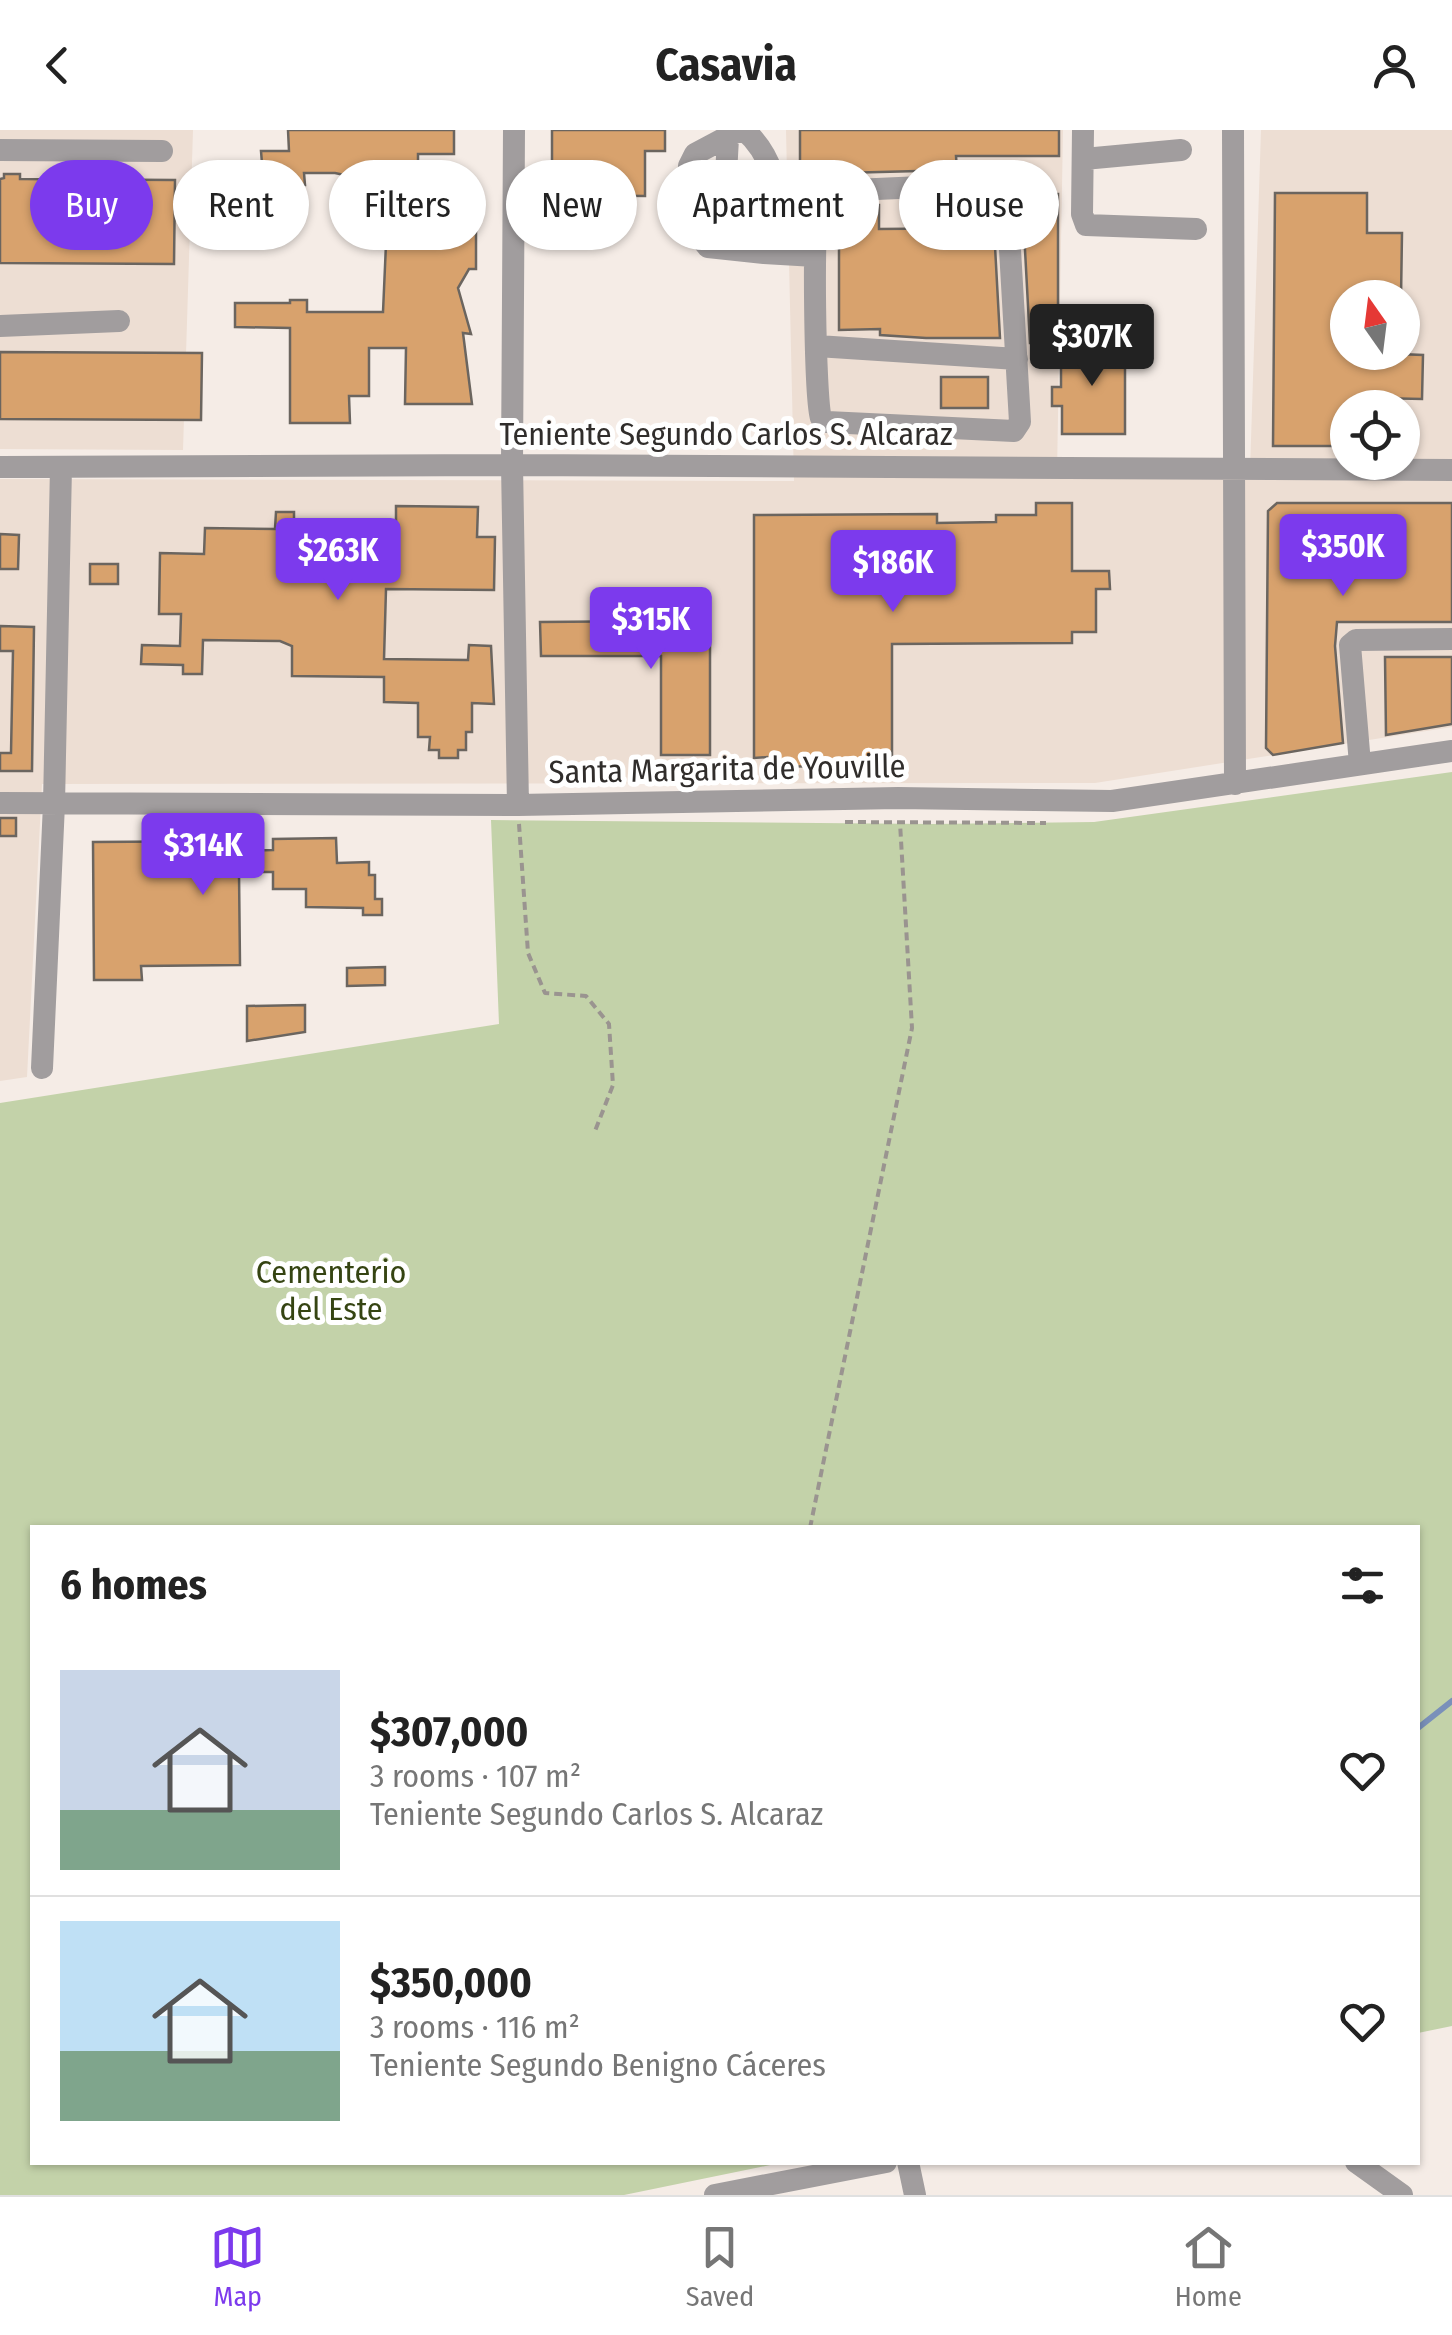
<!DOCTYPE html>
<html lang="en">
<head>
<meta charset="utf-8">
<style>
  :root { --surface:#fff; --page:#f6f6f6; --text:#222; --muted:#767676; --line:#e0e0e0; --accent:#7c3aed }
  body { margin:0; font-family:"Fira Sans Condensed",sans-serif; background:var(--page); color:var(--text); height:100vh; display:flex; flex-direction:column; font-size:38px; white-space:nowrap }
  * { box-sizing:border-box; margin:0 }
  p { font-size:32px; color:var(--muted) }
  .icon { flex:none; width:55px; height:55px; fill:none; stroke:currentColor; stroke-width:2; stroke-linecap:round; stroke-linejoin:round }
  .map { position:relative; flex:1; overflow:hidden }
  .panel { position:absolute; left:30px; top:1395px; width:1390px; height:640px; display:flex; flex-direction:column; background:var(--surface); border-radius:0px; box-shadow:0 2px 8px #0004 }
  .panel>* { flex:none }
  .hud { position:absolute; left:30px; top:30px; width:1392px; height:90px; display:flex; gap:20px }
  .needle { width:65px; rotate:346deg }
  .tools { position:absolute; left:1330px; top:150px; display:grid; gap:20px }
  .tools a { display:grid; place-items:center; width:90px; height:90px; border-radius:50%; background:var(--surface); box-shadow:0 2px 8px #0004; font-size:50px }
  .price { position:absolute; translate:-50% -85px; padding:0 22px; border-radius:10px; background:var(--accent); color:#fff; font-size:32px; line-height:65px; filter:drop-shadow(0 2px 5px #0008) }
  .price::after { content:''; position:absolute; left:50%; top:60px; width:30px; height:22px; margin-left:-15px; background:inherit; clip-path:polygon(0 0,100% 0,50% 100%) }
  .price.on { background:#222; color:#fff }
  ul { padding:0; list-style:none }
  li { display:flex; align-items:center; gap:30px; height:250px; padding:0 30px }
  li+li { border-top:2px solid var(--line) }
  li span { display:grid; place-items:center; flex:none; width:280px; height:200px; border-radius:0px; color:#555 }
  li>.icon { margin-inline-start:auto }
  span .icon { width:120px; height:120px; fill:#fffc; stroke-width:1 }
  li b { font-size:42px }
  h2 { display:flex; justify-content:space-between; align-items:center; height:120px; padding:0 30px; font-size:42px }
  .pill { padding:0 35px; border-radius:45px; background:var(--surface); box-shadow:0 2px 8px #0004; font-size:35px; line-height:90px }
  .pill.on { background:var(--accent); color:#fff }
  header { display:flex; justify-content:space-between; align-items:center; height:130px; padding:0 30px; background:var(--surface); font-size:45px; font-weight:700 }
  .tabs { display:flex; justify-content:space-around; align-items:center; height:140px; border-top:2px solid var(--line); background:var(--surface); font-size:28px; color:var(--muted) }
  .tabs a { display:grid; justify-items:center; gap:5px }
  .tabs .on { color:var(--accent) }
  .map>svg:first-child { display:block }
  .built { fill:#edded3; fill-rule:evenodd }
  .green { fill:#c3d2a9 }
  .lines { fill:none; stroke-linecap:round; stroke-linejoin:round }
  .stream { stroke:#7a90ba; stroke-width:6 }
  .building { fill:#d8a26d; stroke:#6b655f; stroke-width:2.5 }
  .path { stroke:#9a9490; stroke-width:4; stroke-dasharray:8 5; stroke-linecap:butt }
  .minor { stroke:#a19d9e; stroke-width:22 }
  .labels { text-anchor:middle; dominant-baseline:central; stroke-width:10; stroke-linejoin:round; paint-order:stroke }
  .street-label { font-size:32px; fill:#302d2b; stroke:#fff }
  .park-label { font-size:32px; fill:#354412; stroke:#fff }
</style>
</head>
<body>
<header><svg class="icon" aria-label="back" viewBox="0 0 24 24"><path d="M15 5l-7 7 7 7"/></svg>Casavia<svg class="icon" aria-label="person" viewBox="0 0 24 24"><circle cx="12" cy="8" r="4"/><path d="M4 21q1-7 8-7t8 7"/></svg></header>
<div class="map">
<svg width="1452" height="2065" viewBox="0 0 1452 2065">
  <rect width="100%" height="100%" fill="#f5ece6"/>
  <path class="built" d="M 0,0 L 193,0 L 183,320 L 0,319 Z
    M 786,0 L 1063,0 L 1057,343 L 1250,341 L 1261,0 L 1452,0 L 1452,597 L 1095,653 L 42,654 L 27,947 L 0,951 L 0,349 L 794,351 ZM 1348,168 L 1402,168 L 1402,222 L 1348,222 ZM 1348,278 L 1402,278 L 1402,332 L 1348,332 Z"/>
  <path class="green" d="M 1452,642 L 1452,1896 L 1418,1903 L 1418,1398 L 32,1398 L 32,2032 L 780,2033 L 624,2065 L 0,2065 L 0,973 L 499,894 L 491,690 L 931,694 L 1094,692 Z"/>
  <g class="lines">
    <path class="stream" d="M 1418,1598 L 1452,1571"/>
  </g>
  <path class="building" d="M 288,0 L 454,0 L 454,24 L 418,24 L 418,59 L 382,59 L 382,53 L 335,43 L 304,43 L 305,55 L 289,55 L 289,40 L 263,46 L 261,21 L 289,21 Z
    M 552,0 L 665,0 L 665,21 L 645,21 L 645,66 L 552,65 Z
    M 800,0 L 1059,0 L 1059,26 L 956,26 L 957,40 L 841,43 L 818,50 L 809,58 L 800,58 Z
    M 4,44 L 20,44 L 20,49 L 175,50 L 174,134 L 0,133 L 0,49 L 4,48 Z
    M 1275,63 L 1367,63 L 1367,103 L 1402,103 L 1401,168 L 1348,168 L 1348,222 L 1423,225 L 1422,269 L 1376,268 L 1376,278 L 1348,278 L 1348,316 L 1273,316 Z
    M 1022,64 L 1058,64 L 1058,213 L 1030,213 Z
    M 879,75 L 879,99 L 994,98 L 1000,208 L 926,208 L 880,205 L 880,199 L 839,200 L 839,76 Z
    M 476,90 L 476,139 L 469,139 L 458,158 L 471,204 L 463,203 L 472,274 L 405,274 L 406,218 L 369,218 L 369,266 L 349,266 L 350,293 L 290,293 L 290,198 L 235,197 L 235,173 L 290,173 L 290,170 L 307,170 L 307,182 L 383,182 L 387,91 Z
    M 1125,213 L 1125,304 L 1062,304 L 1062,276 L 1052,276 L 1052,257 L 1061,257 L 1061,214 Z
    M 0,222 L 202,223 L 201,290 L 0,289 Z
    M 941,247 L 988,247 L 988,278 L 941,278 Z
    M 1036,373 L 1072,373 L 1072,441 L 1109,441 L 1110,459 L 1096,459 L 1096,502 L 1072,502 L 1072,513 L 892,514 L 892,633 L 845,633 L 845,637 L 767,636 L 767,627 L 754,628 L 754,385 L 937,384 L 937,393 L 996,392 L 996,385 L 1036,385 Z
    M 1277,373 L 1452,373 L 1452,492 L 1337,492 L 1335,516 L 1343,613 L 1273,625 L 1266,618 L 1268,381 Z
    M 396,376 L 478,377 L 477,407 L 495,407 L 494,460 L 386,459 L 384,529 L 468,530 L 469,515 L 491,516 L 494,574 L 472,573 L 472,602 L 466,602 L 466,620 L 458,620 L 458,628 L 439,628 L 439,620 L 429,620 L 430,607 L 418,607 L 418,573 L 384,572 L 384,547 L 292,546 L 292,516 L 280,511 L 203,510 L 202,544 L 183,544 L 183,535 L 141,534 L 142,515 L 180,516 L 181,484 L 159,484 L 160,423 L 204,424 L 205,398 L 275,399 L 276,382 L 294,382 L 294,390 L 396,392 Z
    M 0,404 L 19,405 L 18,439 L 0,439 Z
    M 90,434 L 118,434 L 118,454 L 90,454 Z
    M 661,491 L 661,505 L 710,504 L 710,625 L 661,625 L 661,526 L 541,526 L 540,492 Z
    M 0,496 L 34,497 L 32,641 L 0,641 L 0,623 L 11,623 L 13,521 L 0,521 Z
    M 1385,527 L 1452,527 L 1452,594 L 1386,605 Z
    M 0,688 L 16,688 L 16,706 L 0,706 Z
    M 336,708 L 337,733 L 369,732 L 369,745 L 375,745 L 375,769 L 382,769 L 382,785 L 363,785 L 363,778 L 306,777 L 306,759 L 273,759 L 273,742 L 239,742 L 240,835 L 141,836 L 142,850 L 94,850 L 93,712 L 239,711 L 239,721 L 273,720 L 273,709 Z
    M 385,837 L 385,855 L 347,856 L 347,838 Z
    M 305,875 L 305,902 L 247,911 L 247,876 Z"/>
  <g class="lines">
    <path class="path" d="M 845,692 L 1046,693
      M 519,694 L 528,823 L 545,863 L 586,866 L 609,894 L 613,955 L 595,1001
      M 810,1398 L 912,898 L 900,693"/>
    <path class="minor" d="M 514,0 L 512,335 L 518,675
      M 740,0 L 695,24 L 689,36 L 686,74 L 691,96 L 708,117 L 764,123 L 783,96 C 778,59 773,25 744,0
      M 1083,0 L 1082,84 L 1086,95 L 1196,99
      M 1233,0 L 1235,654
      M 0,20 L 162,21
      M 1084,29 L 1181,20
      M 990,54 L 1002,58 L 1007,68 L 1020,292 L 1014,301 L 827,292 L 821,288 C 815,270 812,85 819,71 C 822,64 824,64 831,61 Z
      M 722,118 L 728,8
      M 764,123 L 815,126
      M 0,196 L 119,191
      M 817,216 L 1017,229
      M 0,337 L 512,335 L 1452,340
      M 1360,634 L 1350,515 L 1356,510 L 1452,509
      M 0,673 L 518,675 L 898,668 L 1112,671 L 1452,621
      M 42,938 L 54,674 L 61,337
      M 908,2032 L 915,2065
      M 1356,2032 L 1402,2065
      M 715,2065 L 886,2032"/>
  </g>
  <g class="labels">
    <g class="street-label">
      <text x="726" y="304">Teniente Segundo Carlos S. Alcaraz</text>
      <text transform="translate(727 639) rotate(-1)">Santa Margarita de Youville</text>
    </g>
    <g class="park-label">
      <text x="331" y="1142">Cementerio<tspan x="331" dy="37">del Este</tspan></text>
    </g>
  </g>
</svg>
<div class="tools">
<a><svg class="needle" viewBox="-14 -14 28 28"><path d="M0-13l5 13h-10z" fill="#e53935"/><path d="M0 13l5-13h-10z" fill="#767676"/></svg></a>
<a><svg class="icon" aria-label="locate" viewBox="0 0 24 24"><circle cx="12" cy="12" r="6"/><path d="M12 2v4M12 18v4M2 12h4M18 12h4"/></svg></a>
</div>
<b class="price on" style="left:1092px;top:259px">$307K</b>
<b class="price" style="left:1343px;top:469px">$350K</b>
<b class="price" style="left:338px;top:473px">$263K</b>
<b class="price" style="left:893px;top:485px">$186K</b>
<b class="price" style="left:651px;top:542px">$315K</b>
<b class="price" style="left:203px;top:768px">$314K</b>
<div class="hud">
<a class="pill on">Buy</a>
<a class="pill">Rent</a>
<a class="pill">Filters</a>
<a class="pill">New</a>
<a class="pill">Apartment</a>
<a class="pill">House</a>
</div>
<section class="panel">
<h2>6 homes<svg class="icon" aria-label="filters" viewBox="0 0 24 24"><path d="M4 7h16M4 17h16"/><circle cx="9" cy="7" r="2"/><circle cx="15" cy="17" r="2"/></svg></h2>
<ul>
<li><span style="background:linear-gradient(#c9d6e8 70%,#7fa58c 0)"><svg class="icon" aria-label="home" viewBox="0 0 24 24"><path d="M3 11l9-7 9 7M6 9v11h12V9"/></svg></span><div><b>$307,000</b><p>3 rooms · 107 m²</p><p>Teniente Segundo Carlos S. Alcaraz</p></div><svg class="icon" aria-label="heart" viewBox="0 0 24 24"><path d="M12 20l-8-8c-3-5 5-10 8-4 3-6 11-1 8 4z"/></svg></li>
<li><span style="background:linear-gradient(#bfe0f5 65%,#7fa58c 0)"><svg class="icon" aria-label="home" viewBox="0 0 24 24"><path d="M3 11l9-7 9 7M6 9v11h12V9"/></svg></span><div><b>$350,000</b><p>3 rooms · 116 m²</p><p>Teniente Segundo Benigno Cáceres</p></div><svg class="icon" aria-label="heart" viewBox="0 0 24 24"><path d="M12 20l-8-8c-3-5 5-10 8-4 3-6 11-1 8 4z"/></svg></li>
</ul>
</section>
</div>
<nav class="tabs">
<a class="on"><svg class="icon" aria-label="map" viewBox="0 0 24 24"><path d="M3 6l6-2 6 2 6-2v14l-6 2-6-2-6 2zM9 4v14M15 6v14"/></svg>Map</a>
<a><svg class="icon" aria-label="saved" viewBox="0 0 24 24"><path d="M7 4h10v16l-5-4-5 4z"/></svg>Saved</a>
<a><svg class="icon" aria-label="home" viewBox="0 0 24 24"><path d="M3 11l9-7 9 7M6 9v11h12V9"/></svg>Home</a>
</nav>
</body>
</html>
